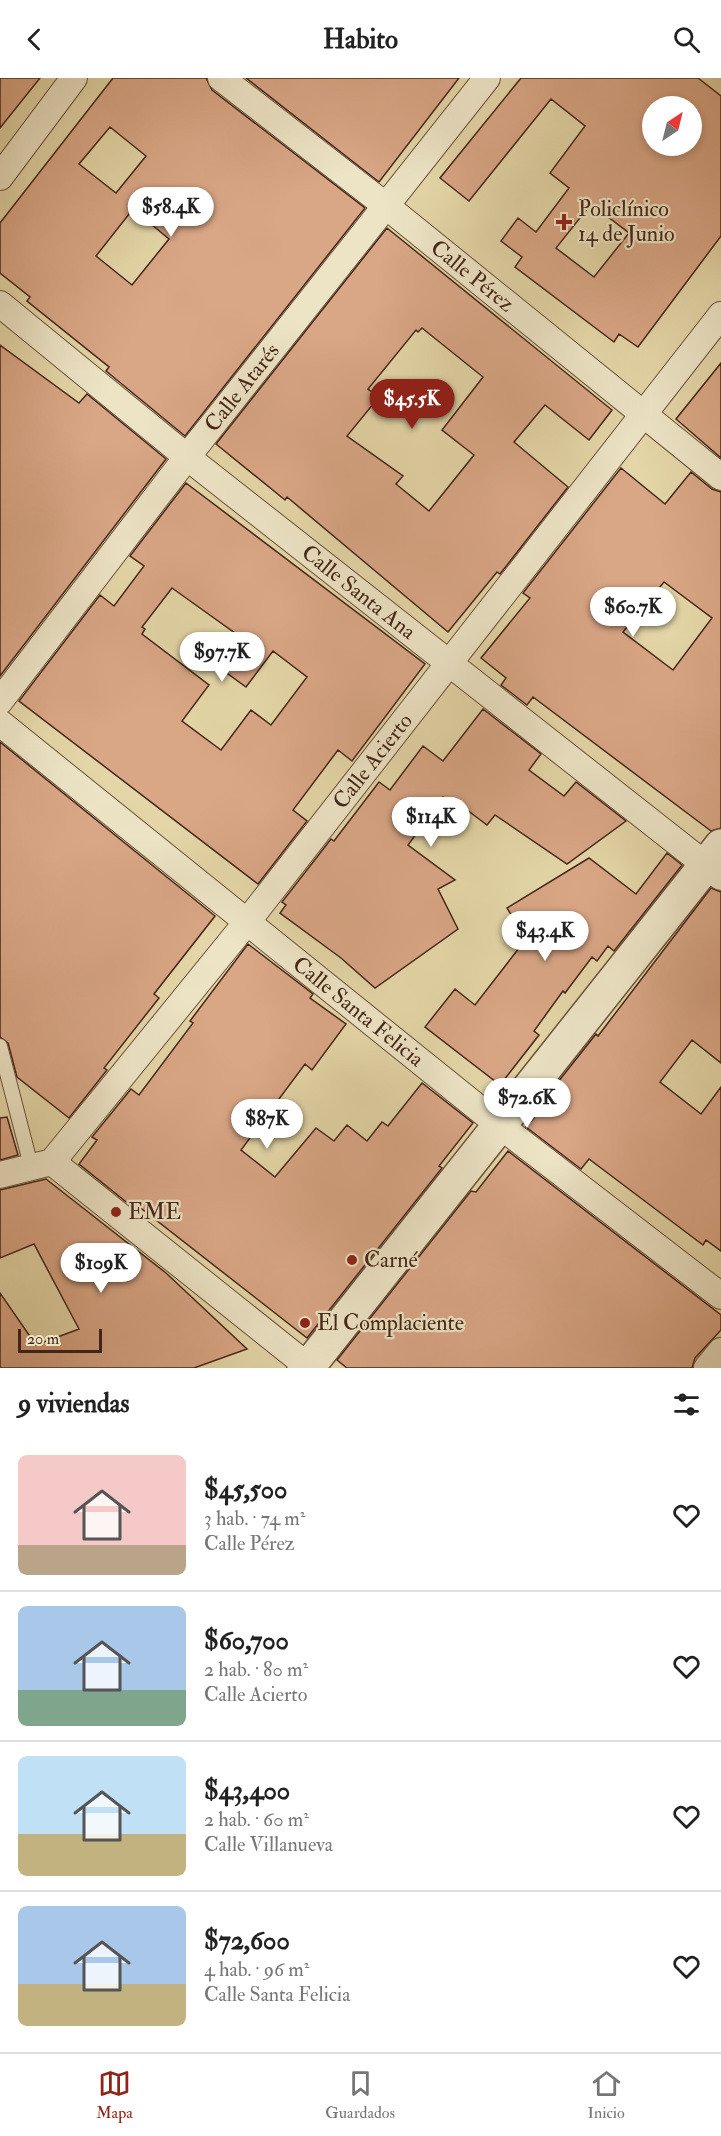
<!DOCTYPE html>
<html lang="es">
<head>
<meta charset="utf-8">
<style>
  :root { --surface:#fff; --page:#f2f2f2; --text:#222; --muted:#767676; --line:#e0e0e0; --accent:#8f2418 }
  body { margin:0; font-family:"IM FELL Double Pica",serif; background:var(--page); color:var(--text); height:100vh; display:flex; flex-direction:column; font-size:22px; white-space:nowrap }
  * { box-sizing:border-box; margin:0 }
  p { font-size:20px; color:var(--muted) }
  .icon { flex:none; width:33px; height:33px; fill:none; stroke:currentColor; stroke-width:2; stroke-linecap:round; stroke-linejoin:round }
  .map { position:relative; height:1290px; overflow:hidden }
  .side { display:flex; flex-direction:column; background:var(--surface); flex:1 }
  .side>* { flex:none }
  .needle { width:39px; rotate:35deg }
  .tools { position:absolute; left:642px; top:18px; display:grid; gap:12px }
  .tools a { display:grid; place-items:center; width:60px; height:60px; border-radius:50%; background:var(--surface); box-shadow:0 3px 9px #0003; font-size:30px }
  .scale { position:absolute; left:18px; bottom:15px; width:84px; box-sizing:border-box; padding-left:6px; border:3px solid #442618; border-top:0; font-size:16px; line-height:21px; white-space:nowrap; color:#442618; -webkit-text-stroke:4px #ede4c6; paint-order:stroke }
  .price { position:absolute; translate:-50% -51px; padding:0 14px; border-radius:21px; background:#fff; color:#222; font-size:20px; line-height:39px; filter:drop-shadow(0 2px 3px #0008) }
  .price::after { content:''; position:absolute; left:50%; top:36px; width:18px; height:14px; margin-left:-9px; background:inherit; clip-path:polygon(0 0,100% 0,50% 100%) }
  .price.on { background:var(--accent); color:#fff }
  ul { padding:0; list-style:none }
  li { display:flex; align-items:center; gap:18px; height:150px; padding:0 18px }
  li+li { border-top:2px solid var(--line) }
  li span { display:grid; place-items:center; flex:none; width:168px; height:120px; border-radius:9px; color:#555 }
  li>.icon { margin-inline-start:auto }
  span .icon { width:72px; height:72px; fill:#fffc; stroke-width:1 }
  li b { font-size:26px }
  h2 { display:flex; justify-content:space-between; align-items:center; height:72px; padding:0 18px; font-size:26px }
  header { display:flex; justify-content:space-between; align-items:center; height:78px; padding:0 18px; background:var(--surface); font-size:27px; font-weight:800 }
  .tab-bar { display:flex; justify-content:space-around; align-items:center; height:84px; border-top:2px solid var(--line); background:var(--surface); font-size:16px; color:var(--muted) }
  .tab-bar a { display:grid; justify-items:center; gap:3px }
  .tab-bar .on { color:var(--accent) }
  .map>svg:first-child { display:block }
  .building { fill:#d9a686; stroke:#442618; stroke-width:1.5; fill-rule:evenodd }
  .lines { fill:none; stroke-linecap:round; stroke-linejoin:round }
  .service-casing { stroke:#6c523c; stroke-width:16 }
  .minor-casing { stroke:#6c523c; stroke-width:28 }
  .tertiary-casing { stroke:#6c523c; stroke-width:36 }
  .service { stroke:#ede4c6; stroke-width:14 }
  .minor { stroke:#ede4c6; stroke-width:26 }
  .tertiary { stroke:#ede4c6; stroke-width:33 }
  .poi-dot { fill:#8f2418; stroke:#ede4c6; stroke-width:2 }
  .labels { text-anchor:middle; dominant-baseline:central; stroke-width:4.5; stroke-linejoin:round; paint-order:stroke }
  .poi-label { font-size:22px; fill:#442618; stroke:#ede4c6; text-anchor:start }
  .street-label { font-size:22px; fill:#442618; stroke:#ede4c6 }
</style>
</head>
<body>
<header><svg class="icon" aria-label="back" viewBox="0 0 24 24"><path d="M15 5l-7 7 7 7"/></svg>Habito<svg class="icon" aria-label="search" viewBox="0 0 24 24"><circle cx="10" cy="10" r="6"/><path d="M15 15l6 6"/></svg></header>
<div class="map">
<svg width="721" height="1290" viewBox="0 0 721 1290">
  <rect width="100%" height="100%" fill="#e4d6a8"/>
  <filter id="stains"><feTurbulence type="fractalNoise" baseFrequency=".00333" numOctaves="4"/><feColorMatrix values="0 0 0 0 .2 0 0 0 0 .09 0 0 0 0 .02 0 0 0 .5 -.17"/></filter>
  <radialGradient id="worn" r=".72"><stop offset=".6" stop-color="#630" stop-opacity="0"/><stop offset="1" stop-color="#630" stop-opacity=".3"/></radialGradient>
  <path class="building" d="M 0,0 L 40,0 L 0,50 Z
    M 113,0 L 206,0 L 212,12 L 365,130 L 185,358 L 106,293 L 109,289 L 27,223 L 30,219 L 0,195 L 0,145 ZM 110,49 L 146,78 L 116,115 L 79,86 ZM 133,131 L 169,161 L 132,207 L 96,178 Z
    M 246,0 L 459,0 L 379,104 Z
    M 521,0 L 698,0 L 721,18 L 721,158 L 638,269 L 619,256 L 614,264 L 515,189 L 522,179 L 501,163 L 518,140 L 536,154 L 569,110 L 550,95 L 585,48 L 551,21 L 469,123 L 440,100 ZM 652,28 L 692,28 L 692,68 L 652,68 ZM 591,126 L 629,155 L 594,199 L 556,170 Z
    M 387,150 L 612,332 L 589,362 L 545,327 L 514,364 L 568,409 L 500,496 L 497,494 L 448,554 L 287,419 L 285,422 L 216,366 ZM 422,250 L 483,299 L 442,352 L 474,377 L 429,433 L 396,406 L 403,398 L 347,358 L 379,319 L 368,311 L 416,252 L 418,254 Z
    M 0,267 L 79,325 L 87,316 L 166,381 L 0,598 Z
    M 721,285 L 721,380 L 676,341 Z
    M 621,390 L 665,426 L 691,394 L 712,411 L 721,414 L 721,750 L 711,753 L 533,619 L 527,627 L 501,607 L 506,600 L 481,580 L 530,520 L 523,515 ZM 664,504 L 712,540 L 673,592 L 623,554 Z
    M 186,405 L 425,586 L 352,683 L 338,672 L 293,732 L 307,743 L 258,806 L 19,623 L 100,517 L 114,528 L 144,488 L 130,478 ZM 172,510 L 246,563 L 224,593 L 246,609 L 273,573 L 307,599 L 271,647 L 251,632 L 221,672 L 182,643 L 209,607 L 142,556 L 145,551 L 142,549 Z
    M 483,631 L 541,676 L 529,692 L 564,718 L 576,704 L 626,743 L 567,786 L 495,737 L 487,747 L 459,726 L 457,729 L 443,719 L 408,767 L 455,802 L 438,811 L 458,851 L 375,910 L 341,880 L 280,835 L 286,827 L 282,824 L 331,761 L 334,763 L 379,704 L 390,712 L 423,668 L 443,683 Z
    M 0,664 L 215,838 L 154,916 L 159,920 L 104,990 L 107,992 L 69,1040 L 17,999 L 8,965 L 0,959 Z
    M 667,775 L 682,787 L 614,873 L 608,868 L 597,883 L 592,879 L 565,915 L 563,913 L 534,953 L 539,957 L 500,1007 L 425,949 L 455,911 L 475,927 L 526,861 L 507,830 L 589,780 L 636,816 Z
    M 711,810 L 721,814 L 721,985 L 692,962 L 660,1004 L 701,1036 L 721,1009 L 721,1173 L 706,1162 L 703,1167 L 589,1081 L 581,1091 L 526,1049 L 534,1040 L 531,1038 L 596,956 L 598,958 Z
    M 248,866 L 313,916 L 310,920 L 346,946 L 312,992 L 305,986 L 241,1072 L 275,1099 L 316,1050 L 334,1063 L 347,1047 L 367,1063 L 382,1044 L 388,1048 L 422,1005 L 473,1045 L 439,1088 L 442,1090 L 307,1260 L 138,1128 L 135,1131 L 79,1086 L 97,1062 L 92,1059 L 131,1011 L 139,1017 L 193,945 L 190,943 Z
    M 7,1039 L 18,1077 L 0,1082 L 0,1040 Z
    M 508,1073 L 721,1237 L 721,1252 L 695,1280 L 692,1290 L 347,1290 L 337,1282 L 471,1113 L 476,1114 Z
    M 46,1101 L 166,1195 L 247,1271 L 194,1290 L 0,1290 L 0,1215 L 36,1267 L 79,1251 L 34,1166 L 0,1180 L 0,1112 Z"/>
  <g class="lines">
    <defs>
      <path id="service" d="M 0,968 L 31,1088"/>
      <g id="minor">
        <path id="s1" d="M 221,0 L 385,127 L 721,399"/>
        <path d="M 0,99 L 74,0"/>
        <path id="s2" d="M 0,226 L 187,379 L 721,799"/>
        <path id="s3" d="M 0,623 L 187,379 L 487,0"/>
        <path id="s4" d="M 0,645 L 498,1046 L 721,1218"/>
        <path d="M 52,1084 L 310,1290"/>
        <path id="s5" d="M 0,1097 L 52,1084 L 247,844 L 721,237"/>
        <path d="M 707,1290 L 721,1273"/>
      </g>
      <path id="tertiary" d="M 304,1290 L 308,1289 L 721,768"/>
    </defs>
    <use href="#service" class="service-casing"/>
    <use href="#minor" class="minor-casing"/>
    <use href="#tertiary" class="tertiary-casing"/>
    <use href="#service" class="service"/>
    <use href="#minor" class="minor"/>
    <use href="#tertiary" class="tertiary"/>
  </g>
  <g class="poi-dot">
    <path d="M561 135h6v6h6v6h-6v6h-6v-6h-6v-6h6z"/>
    <circle cx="116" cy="1134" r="6"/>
    <circle cx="352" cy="1182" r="6"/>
    <circle cx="305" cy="1245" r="6"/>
  </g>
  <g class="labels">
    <g class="poi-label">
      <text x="578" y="131">Policlínico<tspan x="578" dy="25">14 de Junio</tspan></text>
      <text x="128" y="1134">EME</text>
      <text x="364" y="1182">Carné</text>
      <text x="317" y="1245">El Complaciente</text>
    </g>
    <g class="street-label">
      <text stroke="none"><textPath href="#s1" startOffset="320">Calle Pérez</textPath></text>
      <text stroke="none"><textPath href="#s3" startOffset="396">Calle Atarés</textPath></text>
      <text stroke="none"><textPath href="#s2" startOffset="460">Calle Santa Ana</textPath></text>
      <text stroke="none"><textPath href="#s5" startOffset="567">Calle Acierto</textPath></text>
      <text stroke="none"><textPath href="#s4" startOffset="460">Calle Santa Felicia</textPath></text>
    </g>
  </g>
  <rect width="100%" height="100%" filter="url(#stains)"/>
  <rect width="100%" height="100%" fill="url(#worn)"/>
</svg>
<div class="tools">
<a><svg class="needle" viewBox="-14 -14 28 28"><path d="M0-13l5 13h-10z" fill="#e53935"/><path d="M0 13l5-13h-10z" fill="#767676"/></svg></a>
</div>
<div class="scale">20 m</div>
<b class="price" style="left:171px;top:160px">$58.4K</b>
<b class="price on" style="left:412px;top:352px">$45.5K</b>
<b class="price" style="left:633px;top:560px">$60.7K</b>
<b class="price" style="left:222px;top:605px">$97.7K</b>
<b class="price" style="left:431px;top:770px">$114K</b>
<b class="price" style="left:545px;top:884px">$43.4K</b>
<b class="price" style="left:527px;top:1051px">$72.6K</b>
<b class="price" style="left:267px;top:1072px">$87K</b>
<b class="price" style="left:101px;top:1216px">$109K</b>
</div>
<section class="side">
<h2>9 viviendas<svg class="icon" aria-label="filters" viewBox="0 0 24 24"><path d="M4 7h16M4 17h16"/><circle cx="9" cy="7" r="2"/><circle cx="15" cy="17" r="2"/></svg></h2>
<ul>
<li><span style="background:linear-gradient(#f6c9c9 75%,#b9a48a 0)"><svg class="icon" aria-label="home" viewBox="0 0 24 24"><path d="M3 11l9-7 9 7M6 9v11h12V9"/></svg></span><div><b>$45,500</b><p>3 hab. · 74 m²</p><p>Calle Pérez</p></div><svg class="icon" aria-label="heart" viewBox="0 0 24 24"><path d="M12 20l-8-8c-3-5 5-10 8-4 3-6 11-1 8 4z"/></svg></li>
<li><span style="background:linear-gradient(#a9c7e8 70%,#7fa58c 0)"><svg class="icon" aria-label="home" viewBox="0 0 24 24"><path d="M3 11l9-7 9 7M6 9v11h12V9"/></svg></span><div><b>$60,700</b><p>2 hab. · 80 m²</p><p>Calle Acierto</p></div><svg class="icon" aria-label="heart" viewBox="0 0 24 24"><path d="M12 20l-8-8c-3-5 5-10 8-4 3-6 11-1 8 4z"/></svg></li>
<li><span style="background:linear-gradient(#bfe0f5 65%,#c2b280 0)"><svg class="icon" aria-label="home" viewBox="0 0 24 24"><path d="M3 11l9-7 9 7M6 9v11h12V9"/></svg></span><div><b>$43,400</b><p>2 hab. · 60 m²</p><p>Calle Villanueva</p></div><svg class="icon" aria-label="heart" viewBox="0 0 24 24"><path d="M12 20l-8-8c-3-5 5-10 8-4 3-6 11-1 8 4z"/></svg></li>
<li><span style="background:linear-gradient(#a9c7e8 65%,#c2b280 0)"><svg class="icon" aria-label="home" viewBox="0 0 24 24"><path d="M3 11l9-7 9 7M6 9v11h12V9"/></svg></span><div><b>$72,600</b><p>4 hab. · 96 m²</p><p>Calle Santa Felicia</p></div><svg class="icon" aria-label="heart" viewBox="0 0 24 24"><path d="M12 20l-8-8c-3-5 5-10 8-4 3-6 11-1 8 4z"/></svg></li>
</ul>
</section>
<nav class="tab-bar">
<a class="on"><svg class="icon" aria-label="map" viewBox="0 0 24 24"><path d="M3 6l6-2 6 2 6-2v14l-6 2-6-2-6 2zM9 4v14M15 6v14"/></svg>Mapa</a>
<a><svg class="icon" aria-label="saved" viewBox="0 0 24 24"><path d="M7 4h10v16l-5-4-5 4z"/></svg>Guardados</a>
<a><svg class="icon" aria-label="home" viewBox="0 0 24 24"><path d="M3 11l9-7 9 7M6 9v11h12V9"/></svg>Inicio</a>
</nav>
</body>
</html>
